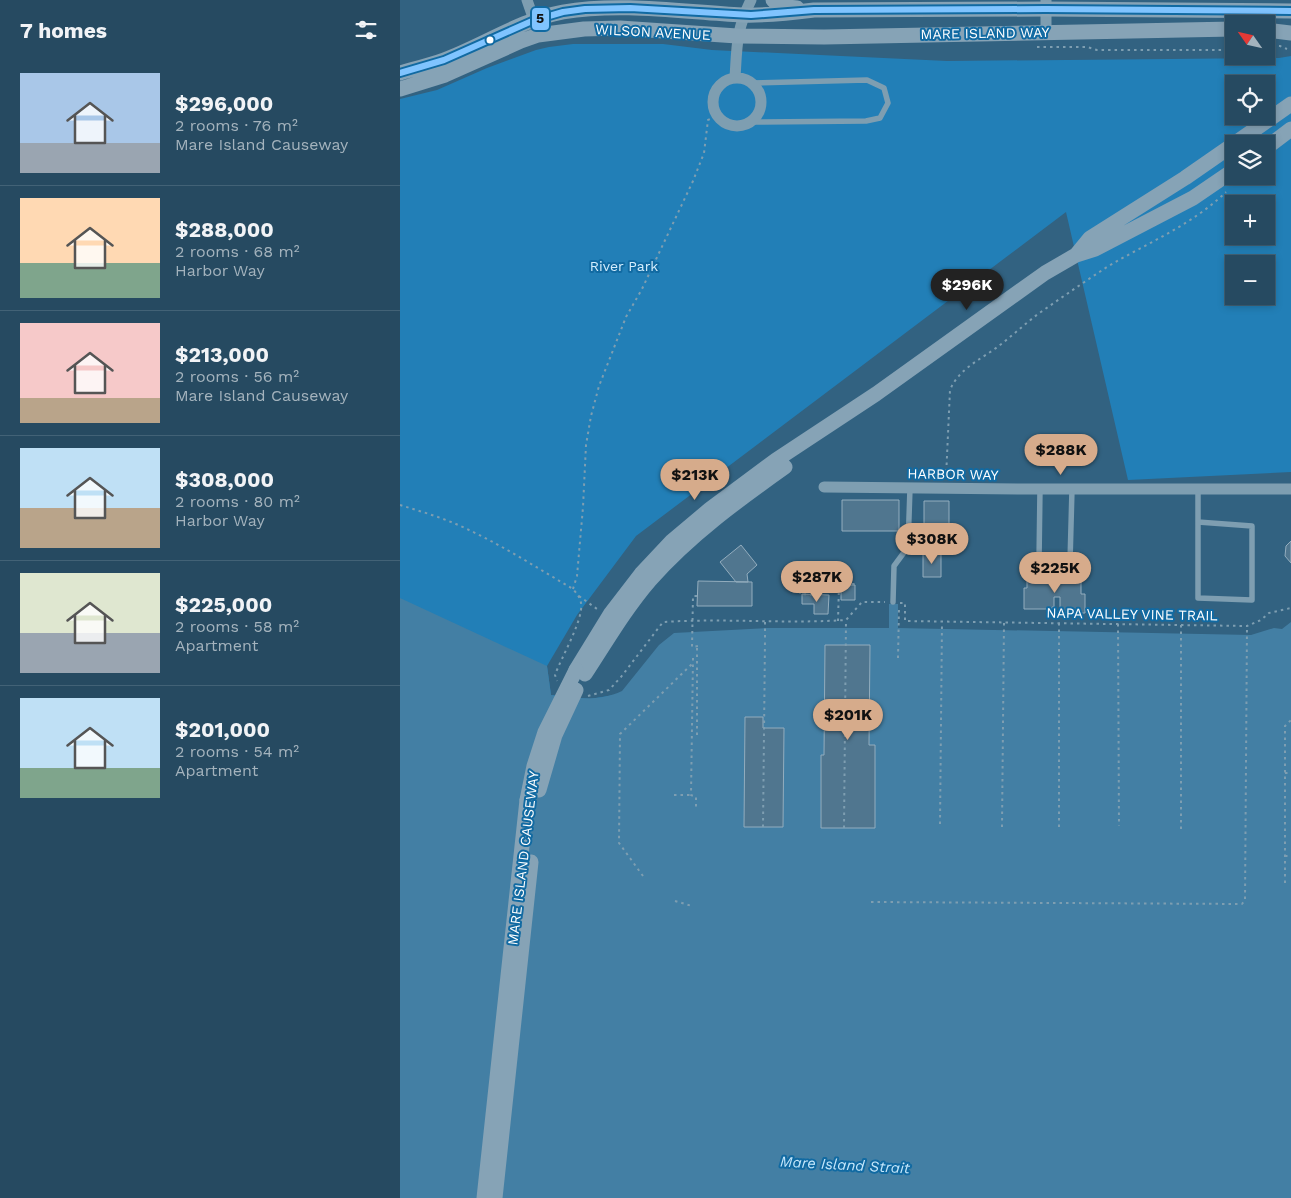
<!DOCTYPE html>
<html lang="en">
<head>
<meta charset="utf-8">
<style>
  :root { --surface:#264a61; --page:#2e5167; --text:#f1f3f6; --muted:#a4b3bd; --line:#426276; --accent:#d6ab8b }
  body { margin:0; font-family:"Work Sans",sans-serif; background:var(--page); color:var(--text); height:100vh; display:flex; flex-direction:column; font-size:19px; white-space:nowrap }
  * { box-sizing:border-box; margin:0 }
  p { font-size:16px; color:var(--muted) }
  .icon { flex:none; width:28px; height:28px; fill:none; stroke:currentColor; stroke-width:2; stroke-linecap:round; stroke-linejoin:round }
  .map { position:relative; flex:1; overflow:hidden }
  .side { display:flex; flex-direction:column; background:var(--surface); width:400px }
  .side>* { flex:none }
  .needle { width:32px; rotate:304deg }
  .buttons { position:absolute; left:825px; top:15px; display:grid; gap:10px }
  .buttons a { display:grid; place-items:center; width:50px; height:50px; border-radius:0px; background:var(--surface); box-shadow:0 2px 8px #0003,0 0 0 1px var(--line); font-size:25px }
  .price { position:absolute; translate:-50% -42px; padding:0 11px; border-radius:18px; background:var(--accent); color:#111; font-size:16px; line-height:32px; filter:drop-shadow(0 1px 2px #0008) }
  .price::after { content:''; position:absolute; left:50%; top:30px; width:15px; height:11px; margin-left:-8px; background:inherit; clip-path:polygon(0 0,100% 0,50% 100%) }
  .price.active { background:#222; color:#fff }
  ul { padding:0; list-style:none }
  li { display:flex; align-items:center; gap:15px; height:125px; padding:0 20px }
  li+li { border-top:1px solid var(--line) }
  li span { display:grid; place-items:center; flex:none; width:140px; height:100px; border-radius:0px; color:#555 }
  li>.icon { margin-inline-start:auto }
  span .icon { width:60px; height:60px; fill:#fffc; stroke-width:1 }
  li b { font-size:21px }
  h2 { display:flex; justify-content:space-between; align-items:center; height:60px; padding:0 20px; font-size:21px }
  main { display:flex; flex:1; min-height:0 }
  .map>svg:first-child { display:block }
  .green { fill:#227fb7; fill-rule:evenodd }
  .water { fill:#437fa4 }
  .building { fill:#50768f; stroke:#93adbe }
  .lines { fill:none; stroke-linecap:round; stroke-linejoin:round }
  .path { stroke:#7e9eb1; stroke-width:2; stroke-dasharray:2.5 4; stroke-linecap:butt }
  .lane { stroke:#7e9eb1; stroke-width:5.5 }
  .street { stroke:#7e9eb1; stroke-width:11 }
  .secondary { stroke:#86a3b6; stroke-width:15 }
  .secondary-bridge { stroke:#86a3b6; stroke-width:15 }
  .bus-1-casing { stroke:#116aa2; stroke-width:10 }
  .bus-1 { stroke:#80c4ff; stroke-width:6 }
  .bus-dot { fill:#fff; stroke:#116aa2; stroke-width:2 }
  .labels { text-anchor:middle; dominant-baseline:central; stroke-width:4; stroke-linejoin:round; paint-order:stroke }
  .street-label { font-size:14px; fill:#fff; stroke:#116aa2 }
  .park-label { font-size:14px; fill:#d4eefe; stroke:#116aa2 }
  .water-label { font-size:15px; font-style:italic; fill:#c6e8fc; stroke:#116aa2 }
  .line-badge { stroke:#116aa2; stroke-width:2 }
  .pale-badge-label { font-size:14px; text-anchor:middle; font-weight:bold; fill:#111 }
</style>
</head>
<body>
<main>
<section class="side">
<h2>7 homes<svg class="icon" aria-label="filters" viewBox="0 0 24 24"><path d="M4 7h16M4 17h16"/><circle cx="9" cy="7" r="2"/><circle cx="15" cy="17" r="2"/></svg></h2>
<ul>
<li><span style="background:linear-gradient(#a9c7e8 70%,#9aa5b1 0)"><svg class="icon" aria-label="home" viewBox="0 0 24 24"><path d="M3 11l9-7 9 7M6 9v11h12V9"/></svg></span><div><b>$296,000</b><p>2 rooms · 76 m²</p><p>Mare Island Causeway</p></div></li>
<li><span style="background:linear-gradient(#ffd9b3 65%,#7fa58c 0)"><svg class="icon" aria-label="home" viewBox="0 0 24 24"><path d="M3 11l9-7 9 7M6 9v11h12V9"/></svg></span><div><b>$288,000</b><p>2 rooms · 68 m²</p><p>Harbor Way</p></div></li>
<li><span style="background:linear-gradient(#f6c9c9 75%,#b9a48a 0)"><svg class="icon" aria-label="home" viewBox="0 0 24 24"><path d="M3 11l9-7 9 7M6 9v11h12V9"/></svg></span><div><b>$213,000</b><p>2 rooms · 56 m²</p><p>Mare Island Causeway</p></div></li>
<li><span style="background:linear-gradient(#bfe0f5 60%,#b9a48a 0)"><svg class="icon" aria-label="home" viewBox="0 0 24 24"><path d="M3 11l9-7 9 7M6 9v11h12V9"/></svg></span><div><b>$308,000</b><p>2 rooms · 80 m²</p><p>Harbor Way</p></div></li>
<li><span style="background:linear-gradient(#dfe7d0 60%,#9aa5b1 0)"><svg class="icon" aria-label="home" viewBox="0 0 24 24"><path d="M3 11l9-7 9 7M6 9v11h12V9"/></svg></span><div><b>$225,000</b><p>2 rooms · 58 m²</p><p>Apartment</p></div></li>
<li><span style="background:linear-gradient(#bfe0f5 70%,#7fa58c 0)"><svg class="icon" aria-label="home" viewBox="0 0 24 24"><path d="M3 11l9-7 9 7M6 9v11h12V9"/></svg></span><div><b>$201,000</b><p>2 rooms · 54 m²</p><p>Apartment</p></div></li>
</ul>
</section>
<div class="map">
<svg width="891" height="1198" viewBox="0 0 891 1198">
  <rect width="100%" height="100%" fill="#326281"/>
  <path class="green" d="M 173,44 L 263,44 L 312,50 L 547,61 L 879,58 L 891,56 L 891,472 L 728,480 L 666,212 L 236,536 L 177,615 L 147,666 L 151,695 L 190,699 L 214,695 L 214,829 L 0,660 L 0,99 L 37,90 L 87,68 L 136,50 L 149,47 ZM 834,84 L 866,84 L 866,116 L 834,116 ZM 834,144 L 866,144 L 866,176 L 834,176 ZM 834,204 L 866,204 L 866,236 L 834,236 ZM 834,264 L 866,264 L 866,296 L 834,296 Z"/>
  <path class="water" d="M 0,598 L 147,666 L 151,695 C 175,698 198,702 222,691 L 259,645 L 274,633 L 368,628 L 489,628 L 489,604 L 498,604 L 498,628 L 851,635 L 874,628 L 882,629 L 891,622 L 891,1198 L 0,1198 Z"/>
  <path class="building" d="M 442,500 L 499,500 L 499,531 L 442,531 Z
    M 524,501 L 549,501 L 549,525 L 524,525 Z
    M 891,541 L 891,563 L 885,556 L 886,546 Z
    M 341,545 L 357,565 L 347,574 L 348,582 L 336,582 L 320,562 Z
    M 523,553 L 541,553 L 541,577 L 523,577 Z
    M 644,572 L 657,572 L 657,574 L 664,574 L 664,577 L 673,577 L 673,580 L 681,580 L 681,594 L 685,594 L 685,613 L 660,613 L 660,597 L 654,597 L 654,607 L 652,607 L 652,609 L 624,609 L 624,588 L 627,588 L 627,580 L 636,580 L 636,576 L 641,576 L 641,579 L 643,579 Z
    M 298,581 L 352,582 L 352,606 L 297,606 Z
    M 441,585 L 455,585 L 455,600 L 441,600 Z
    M 402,594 L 429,595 L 428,614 L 414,614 L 414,604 L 402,604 Z
    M 425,645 L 470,645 L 469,745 L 475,745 L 475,828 L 421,828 L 421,755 L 424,755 Z
    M 345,717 L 363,717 L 363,728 L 384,728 L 383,827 L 344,827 Z"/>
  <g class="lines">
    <path class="path" d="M 866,45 L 880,46 L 887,49
      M 637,47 L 687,47 L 697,50 L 834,50
      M 546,478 L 550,390 C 559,368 582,359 600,345 C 613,335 625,324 638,314 C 661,298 684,282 707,267 C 747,243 792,225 826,192
      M 0,505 C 23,512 47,519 69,530 C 105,547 139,569 173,589 C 177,594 180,597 181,603 C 184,619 161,658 155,675 L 157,681
      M 400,584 L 455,584
      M 173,589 L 177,576 L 183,507 L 186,445 L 191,416 L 199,386 L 226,317 L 242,289 L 293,181 L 304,153 L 308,120 L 317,116
      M 419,595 L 400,594 L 400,586 L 423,586 L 423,577
      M 179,596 L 197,609
      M 297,596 L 293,596 L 292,647 L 298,646
      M 500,603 L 505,603 L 505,621 L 847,626 L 861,620 L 869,613 L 891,608
      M 438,621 L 439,584
      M 365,622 L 365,639
      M 718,624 L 719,826
      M 781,625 L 781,829
      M 293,658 L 291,795 L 296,797 L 296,808
      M 498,658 L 499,608
      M 188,696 L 209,690 L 221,677 L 263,622 C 324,618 385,624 446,620 L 462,602 L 485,602
      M 297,735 L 297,647
      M 885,773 L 891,773
      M 274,795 L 291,795
      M 540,824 L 542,622
      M 363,827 L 365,639
      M 602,827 L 604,622
      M 659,827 L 659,624
      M 444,828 L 446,620
      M 885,856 L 891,856
      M 243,876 L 219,843 L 220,734 L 293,663
      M 885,883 L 885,726 L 891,720
      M 275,901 L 292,906
      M 471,902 L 842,904 L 845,900 L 847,626"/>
    <path class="lane" d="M 351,83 L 467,80 L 484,88 L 488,103 L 480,118 L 466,121 L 351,122
      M 640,489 L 639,562 L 670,562 L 672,489
      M 798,489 L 798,598 L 852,600 L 852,526 L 798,522
      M 493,602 L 494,566 L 508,547 L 510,488"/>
    <path class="street" d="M 127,0 L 136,26
      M 646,0 L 646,32
      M313 102a24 24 0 1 1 48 0a24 24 0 1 1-48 0Z
      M 335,78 C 337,46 336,30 351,0
      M 424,487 L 622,489 L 891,489"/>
    <path class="secondary" d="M 373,0 L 379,6 L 397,8
      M 866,30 L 891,33
      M 0,73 C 14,69 30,65 44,60 C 84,45 120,20 163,12 C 221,2 283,12 342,15 C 366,16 390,13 414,10 L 645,9 L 891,11
      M 0,89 L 45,75 L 121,41 L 138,35 L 184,29 L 220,28 L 337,36 L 424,37 L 834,29
      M 834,144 L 891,104
      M 866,148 L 891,129
      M 676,255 L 690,238 L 785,178 L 834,144
      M 176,670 L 211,613 L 241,574 L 272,541 L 310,509 L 376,460 L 476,394 L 645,273 L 676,255 L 695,249 L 793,198 L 834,170
      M 185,674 C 206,642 225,609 250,580 C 290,535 337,501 385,467
      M 84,1198 L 127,800
      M 95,1198 L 131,862"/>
    <path class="secondary-bridge" d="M 139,790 L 155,735 L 176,690
      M 127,800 L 134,766 L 145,732 L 176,670"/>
    <defs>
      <path id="bus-1" d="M 0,73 L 44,60 L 132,21 L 163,12 L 185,9 L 230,8 L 351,15 L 414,10 L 645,9 L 891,11"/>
    </defs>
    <use href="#bus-1" class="bus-1-casing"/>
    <use href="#bus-1" class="bus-1"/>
  </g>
  <circle class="bus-dot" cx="90" cy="40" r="4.5"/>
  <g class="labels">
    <g class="street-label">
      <text transform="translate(253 32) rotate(3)">WILSON AVENUE</text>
      <text transform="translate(585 33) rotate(-1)">MARE ISLAND WAY</text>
      <text transform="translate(553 474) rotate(1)">HARBOR WAY</text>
      <text transform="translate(732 614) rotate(1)">NAPA VALLEY VINE TRAIL</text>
      <text transform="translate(123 858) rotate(-83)">MARE ISLAND CAUSEWAY</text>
    </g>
    <g class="park-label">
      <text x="224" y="266">River Park</text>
    </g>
    <g class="water-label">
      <text transform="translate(445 1165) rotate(3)">Mare Island Strait</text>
    </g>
  </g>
  <rect class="line-badge" x="131" y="7" width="19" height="24" rx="5" fill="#80c4ff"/>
  <g class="pale-badge-label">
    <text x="140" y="23">5</text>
  </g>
</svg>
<div class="buttons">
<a><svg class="needle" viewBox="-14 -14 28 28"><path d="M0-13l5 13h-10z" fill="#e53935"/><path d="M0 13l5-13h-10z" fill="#a4b3bd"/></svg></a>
<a><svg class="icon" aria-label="locate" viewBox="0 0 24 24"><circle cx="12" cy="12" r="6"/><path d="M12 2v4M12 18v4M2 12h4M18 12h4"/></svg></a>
<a><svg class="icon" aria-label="layers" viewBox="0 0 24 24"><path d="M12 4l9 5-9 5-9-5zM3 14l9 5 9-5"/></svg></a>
<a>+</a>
<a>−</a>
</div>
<b class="price active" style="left:567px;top:311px">$296K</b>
<b class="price" style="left:661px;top:476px">$288K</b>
<b class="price" style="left:295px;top:501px">$213K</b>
<b class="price" style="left:532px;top:565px">$308K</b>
<b class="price" style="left:655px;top:594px">$225K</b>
<b class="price" style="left:417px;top:603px">$287K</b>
<b class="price" style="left:448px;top:741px">$201K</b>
</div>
</main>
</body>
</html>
